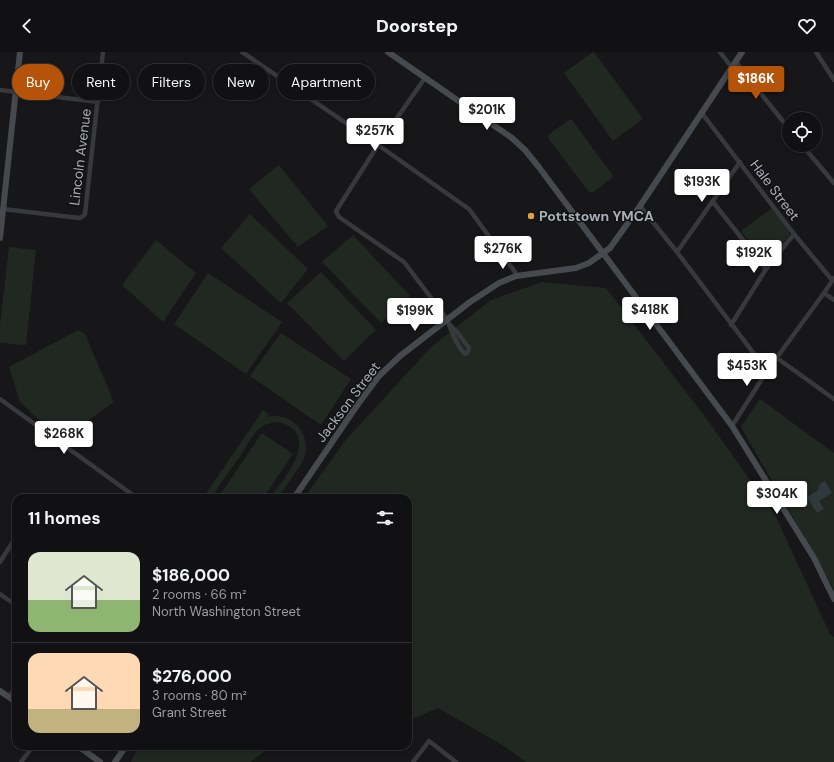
<!DOCTYPE html>
<html lang="en">
<head>
<meta charset="utf-8">
<style>
  :root { --surface:#111113; --page:#1a1a1c; --text:#f1f3f6; --muted:#9c9da0; --line:#303133; --accent:#b45309 }
  body { margin:0; font-family:"DM Sans",sans-serif; background:var(--page); color:var(--text); height:100vh; display:flex; flex-direction:column; font-size:15px; white-space:nowrap }
  * { box-sizing:border-box; margin:0 }
  p { font-size:13px; color:var(--muted) }
  .icon { flex:none; width:22px; height:22px; fill:none; stroke:currentColor; stroke-width:2; stroke-linecap:round; stroke-linejoin:round }
  .map { position:relative; flex:1; overflow:hidden }
  .sheet { position:absolute; left:12px; top:442px; width:400px; height:256px; display:flex; flex-direction:column; background:var(--surface); border-radius:12px; box-shadow:0 2px 6px #0003,0 0 0 1px var(--line) }
  .sheet>* { flex:none }
  .guide { position:absolute; left:12px; top:12px; width:400px; height:36px; display:flex; gap:8px }
  .fabs { position:absolute; left:782px; top:60px; display:grid; gap:8px }
  .fabs a { display:grid; place-items:center; width:40px; height:40px; border-radius:50%; background:var(--surface); box-shadow:0 2px 6px #0003,0 0 0 1px var(--line); font-size:20px }
  .price { position:absolute; translate:-50% -34px; padding:0 9px; border-radius:4px; background:#fff; color:#222; font-size:13px; line-height:26px; filter:drop-shadow(0 1px 2px #0008) }
  .price::after { content:''; position:absolute; left:50%; top:24px; width:12px; height:9px; margin-left:-6px; background:inherit; clip-path:polygon(0 0,100% 0,50% 100%) }
  .price.active { background:var(--accent); color:#fff }
  ul { padding:0; list-style:none }
  li { display:flex; align-items:center; gap:12px; height:100px; padding:0 16px }
  li+li { border-top:1px solid var(--line) }
  li span { display:grid; place-items:center; flex:none; width:112px; height:80px; border-radius:12px; color:#555 }
  li>.icon { margin-inline-start:auto }
  span .icon { width:48px; height:48px; fill:#fffc; stroke-width:1 }
  li b { font-size:17px }
  h2 { display:flex; justify-content:space-between; align-items:center; height:48px; padding:0 16px; font-size:17px }
  .pill { padding:0 14px; border-radius:18px; background:var(--surface); box-shadow:0 2px 6px #0003,0 0 0 1px var(--line); font-size:14px; line-height:36px }
  .pill.active { background:var(--accent); color:#fff }
  header { display:flex; justify-content:space-between; align-items:center; height:52px; padding:0 16px; background:var(--surface); font-size:18px; font-weight:800 }
  .map>svg:first-child { display:block }
  .green { fill:#212821 }
  .water { fill:#30393d }
  .lines { fill:none; stroke-linecap:round; stroke-linejoin:round }
  .street { stroke:#38393d; stroke-width:4.5 }
  .secondary { stroke:#46494d; stroke-width:6 }
  .poi-dot { fill:#e39f44; stroke:#121214; stroke-width:1.5 }
  .labels { text-anchor:middle; dominant-baseline:central; stroke-width:3; stroke-linejoin:round; paint-order:stroke }
  .street-label { font-size:14px; fill:#aaafb7; stroke:#121214 }
  .poi-label { font-size:14px; font-weight:bold; fill:#aaafb7; stroke:#121214; text-anchor:start }
</style>
</head>
<body>
<header><svg class="icon" aria-label="back" viewBox="0 0 24 24"><path d="M15 5l-7 7 7 7"/></svg>Doorstep<svg class="icon" aria-label="heart" viewBox="0 0 24 24"><path d="M12 20l-8-8c-3-5 5-10 8-4 3-6 11-1 8 4z"/></svg></header>
<div class="map">
<svg width="834" height="710" viewBox="0 0 834 710">
  <rect width="100%" height="100%" fill="#171719"/>
  <path class="green" d="M 593,0 L 594,0 L 643,67 L 613,89 L 564,21 Z
    M 569,68 L 572,68 L 612,122 L 612,126 L 592,141 L 589,140 L 548,86 L 549,82 Z
    M 279,113 L 328,174 L 298,195 L 249,137 Z
    M 772,156 L 789,178 L 789,183 L 767,213 L 741,179 Z
    M 250,162 L 308,217 L 281,251 L 221,196 Z
    M 353,183 L 410,244 L 381,271 L 322,210 Z
    M 156,188 L 196,221 L 163,270 L 122,233 Z
    M 9,195 L 36,198 L 26,293 L 0,291 L 0,273 Z
    M 321,220 L 376,278 L 344,309 L 287,251 Z
    M 208,221 L 282,270 L 246,322 L 174,272 Z
    M 542,230 L 606,236 L 706,366 L 775,463 L 830,582 L 834,585 L 834,710 L 526,710 L 504,694 L 438,656 L 408,669 L 408,446 L 304,446 L 345,389 L 431,295 L 491,248 Z
    M 78,278 L 85,282 L 114,350 L 83,372 L 63,378 L 38,367 L 20,350 L 9,315 Z
    M 281,281 L 351,327 L 321,373 L 250,324 Z
    M 760,347 L 834,401 L 834,539 L 829,528 L 741,375 Z
    M 263,358 L 269,362 L 267,365 C 294,358 315,386 302,411 L 278,446 L 270,446 C 282,428 318,390 287,373 C 280,369 271,369 263,374 C 254,379 247,393 241,403 C 231,417 220,431 212,446 L 203,446 Z
    M 262,381 L 293,402 L 263,446 L 218,446 Z
    M 139,694 L 272,694 L 250,710 L 131,710 Z"/>
  <path class="water" d="M 825,429 L 832,441 L 819,449 L 824,457 L 817,461 L 807,445 L 817,439 L 820,432 Z"/>
  <g class="lines">
    <path class="street" d="M 242,0 L 378,93 L 469,157 L 515,220 L 516,224
      M 720,0 L 732,16
      M 816,0 L 834,28
      M 736,10 L 789,77
      M 425,26 L 378,93 L 336,159 L 339,165 L 404,210 L 447,267 C 451,278 456,293 465,302 L 468,300 L 469,296 L 457,280 L 450,273
      M 0,38 L 98,50
      M 701,60 L 794,182 L 832,228
      M 802,93 L 834,131
      M 713,150 L 766,217
      M 640,154 L 677,200 L 767,319
      M 3,157 L 79,166 L 82,165 L 85,162 L 103,0
      M 677,200 L 740,110
      M 824,241 L 834,248
      M 731,273 L 766,217 L 794,182
      M 777,306 L 834,347
      M 0,347 L 137,446
      M 732,374 L 767,319 L 824,241 L 834,226
      M 0,510 L 16,485
      M 0,542 L 16,553
      M 9,645 L 16,634
      M 21,710 L 33,694
      M 413,710 L 429,689 L 456,710"/>
    <path class="secondary" d="M 388,0 L 512,86 L 525,98 L 538,114 L 732,374 L 814,506 L 834,547
      M 0,186 L 20,0
      M 294,446 L 356,355 L 379,324 L 400,304 L 470,250 L 499,231 L 516,224 L 576,216 L 589,211 L 610,196 L 640,154 L 742,0
      M 0,639 L 16,650
      M 78,694 L 100,710
      M 115,710 L 126,694"/>
  </g>
  <circle class="poi-dot" cx="531" cy="164" r="4"/>
  <g class="labels">
    <g class="street-label">
      <text transform="translate(80 105) rotate(-83)">Lincoln Avenue</text>
      <text transform="translate(775 138) rotate(53)">Hale Street</text>
      <text transform="translate(348 350) rotate(-53)">Jackson Street</text>
    </g>
    <g class="poi-label">
      <text x="539" y="164">Pottstown YMCA</text>
    </g>
  </g>
</svg>
<div class="fabs">
<a><svg class="icon" aria-label="locate" viewBox="0 0 24 24"><circle cx="12" cy="12" r="6"/><path d="M12 2v4M12 18v4M2 12h4M18 12h4"/></svg></a>
</div>
<b class="price active" style="left:756px;top:48px">$186K</b>
<b class="price" style="left:487px;top:79px">$201K</b>
<b class="price" style="left:375px;top:100px">$257K</b>
<b class="price" style="left:702px;top:151px">$193K</b>
<b class="price" style="left:503px;top:218px">$276K</b>
<b class="price" style="left:754px;top:222px">$192K</b>
<b class="price" style="left:650px;top:279px">$418K</b>
<b class="price" style="left:415px;top:280px">$199K</b>
<b class="price" style="left:747px;top:335px">$453K</b>
<b class="price" style="left:64px;top:403px">$268K</b>
<b class="price" style="left:777px;top:463px">$304K</b>
<div class="guide">
<a class="pill active">Buy</a>
<a class="pill">Rent</a>
<a class="pill">Filters</a>
<a class="pill">New</a>
<a class="pill">Apartment</a>
</div>
<section class="sheet">
<h2>11 homes<svg class="icon" aria-label="filters" viewBox="0 0 24 24"><path d="M4 7h16M4 17h16"/><circle cx="9" cy="7" r="2"/><circle cx="15" cy="17" r="2"/></svg></h2>
<ul>
<li><span style="background:linear-gradient(#dfe7d0 60%,#8fb573 0)"><svg class="icon" aria-label="home" viewBox="0 0 24 24"><path d="M3 11l9-7 9 7M6 9v11h12V9"/></svg></span><div><b>$186,000</b><p>2 rooms · 66 m²</p><p>North Washington Street</p></div></li>
<li><span style="background:linear-gradient(#ffd9b3 70%,#c2b280 0)"><svg class="icon" aria-label="home" viewBox="0 0 24 24"><path d="M3 11l9-7 9 7M6 9v11h12V9"/></svg></span><div><b>$276,000</b><p>3 rooms · 80 m²</p><p>Grant Street</p></div></li>
</ul>
</section>
</div>
</body>
</html>
